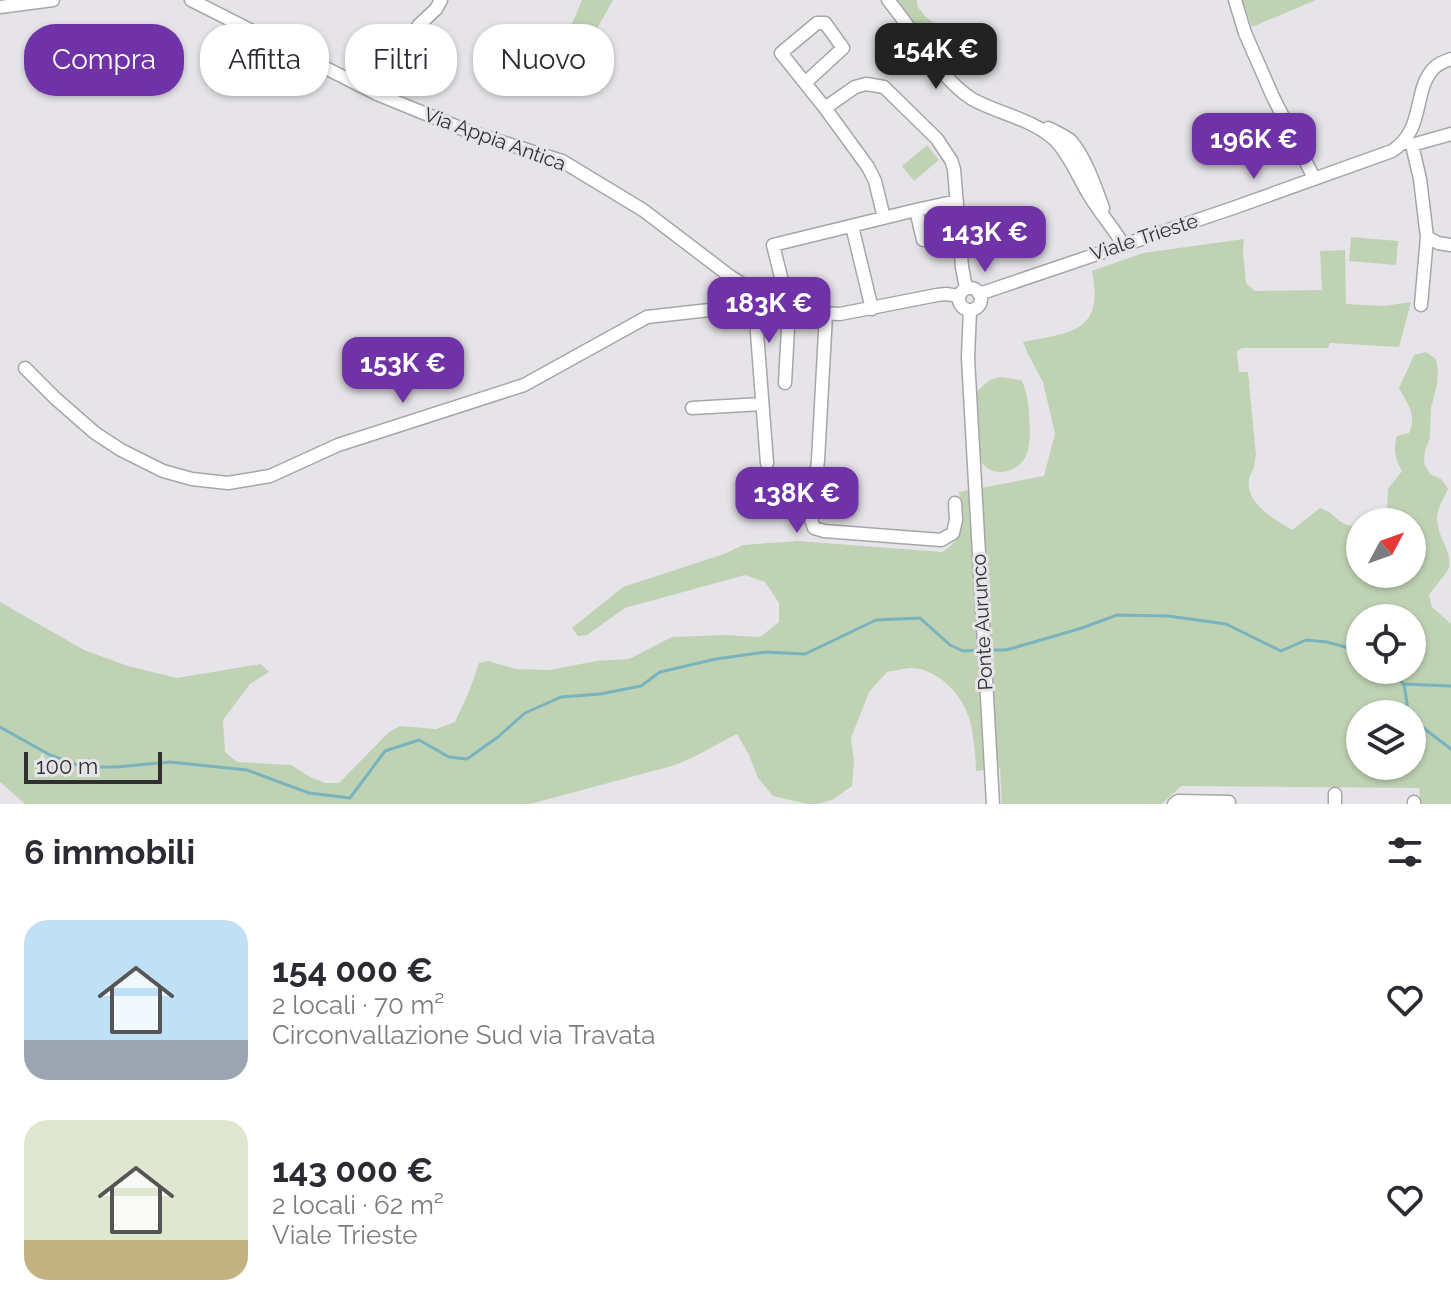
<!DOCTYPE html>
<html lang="it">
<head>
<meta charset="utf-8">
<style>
  :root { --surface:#fff; --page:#f7f7f7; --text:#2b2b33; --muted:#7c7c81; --accent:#6f32a7 }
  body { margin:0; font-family:Raleway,sans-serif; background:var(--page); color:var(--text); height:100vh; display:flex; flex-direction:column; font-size:30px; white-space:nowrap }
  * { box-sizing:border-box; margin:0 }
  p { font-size:26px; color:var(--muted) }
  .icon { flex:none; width:44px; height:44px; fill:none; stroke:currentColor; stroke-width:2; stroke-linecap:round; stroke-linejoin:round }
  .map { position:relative; height:804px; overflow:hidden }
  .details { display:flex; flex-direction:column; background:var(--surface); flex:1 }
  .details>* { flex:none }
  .guide { position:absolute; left:24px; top:24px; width:800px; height:72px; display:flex; gap:16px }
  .needle { width:52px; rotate:49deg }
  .controls { position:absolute; left:1346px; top:508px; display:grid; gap:16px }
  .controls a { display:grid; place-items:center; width:80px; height:80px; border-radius:50%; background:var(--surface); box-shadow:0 2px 6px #0004; font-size:40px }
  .scale { position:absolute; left:24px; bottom:20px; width:138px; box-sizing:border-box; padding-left:8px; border:4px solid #313031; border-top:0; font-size:22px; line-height:28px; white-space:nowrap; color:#313031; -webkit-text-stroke:6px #e6e4e8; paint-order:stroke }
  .price { position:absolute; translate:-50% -68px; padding:0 18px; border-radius:16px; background:var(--accent); color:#fff; font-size:26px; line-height:52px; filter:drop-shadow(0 2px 4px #0008) }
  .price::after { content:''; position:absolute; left:50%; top:48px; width:24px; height:18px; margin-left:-12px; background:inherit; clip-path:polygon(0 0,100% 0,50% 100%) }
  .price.current { background:#222; color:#fff }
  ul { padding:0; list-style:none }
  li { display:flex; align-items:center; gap:24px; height:200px; padding:0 24px }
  li span { display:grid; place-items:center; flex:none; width:224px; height:160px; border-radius:24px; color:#555 }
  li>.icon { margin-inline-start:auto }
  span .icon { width:96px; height:96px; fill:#fffc; stroke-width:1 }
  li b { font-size:34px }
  h2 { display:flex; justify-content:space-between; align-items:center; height:96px; padding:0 24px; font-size:34px }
  .chip { padding:0 28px; border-radius:32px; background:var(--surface); box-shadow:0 2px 6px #0004; font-size:28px; line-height:72px }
  .chip.current { background:var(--accent); color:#fff }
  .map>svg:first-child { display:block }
  .green { fill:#bfd3b4; fill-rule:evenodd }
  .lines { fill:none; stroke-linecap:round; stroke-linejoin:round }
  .stream { stroke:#79b4be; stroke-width:3 }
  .minor-casing { stroke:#a7a5a9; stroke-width:15 }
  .minor { stroke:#fff; stroke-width:12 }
  .labels { text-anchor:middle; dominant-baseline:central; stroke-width:6; stroke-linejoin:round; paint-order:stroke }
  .street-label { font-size:20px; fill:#313031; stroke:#e6e4e8 }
</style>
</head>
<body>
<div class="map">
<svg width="1451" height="804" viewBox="0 0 1451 804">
  <rect width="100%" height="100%" fill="#e6e4e8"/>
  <path class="green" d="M 582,0 L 613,0 L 589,43 L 569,31 Z
    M 895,0 L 917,0 L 917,6 L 926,17 L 939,27 L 931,37 L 922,33 Z
    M 1239,0 L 1316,0 L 1252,27 L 1244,5 L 1241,5 Z
    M 927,145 L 939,160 L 914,181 L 902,166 Z
    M 1351,237 L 1398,241 L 1396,265 L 1349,261 Z
    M 1244,239 L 1243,251 L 1246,283 L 1255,291 L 1322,290 L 1320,251 L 1345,250 L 1346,304 L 1384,306 L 1411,302 L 1399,347 L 1330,343 L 1328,348 L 1242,348 L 1237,351 L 1239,372 L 1248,372 L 1256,455 C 1256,456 1254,466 1254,467 C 1253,471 1250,475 1249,479 C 1245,504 1275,519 1292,530 L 1320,508 C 1339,514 1336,527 1360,526 L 1360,574 L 1412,574 L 1412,522 L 1383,522 L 1387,514 L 1388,489 L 1402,471 C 1395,458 1393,450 1397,436 L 1409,433 C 1417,414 1408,405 1399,388 L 1414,355 L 1426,352 L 1436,359 L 1438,371 L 1437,384 L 1431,408 L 1430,438 L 1425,450 L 1424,463 L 1430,474 L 1441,479 L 1448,489 C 1443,500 1434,513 1438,526 C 1441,542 1451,550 1449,568 C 1444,577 1435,586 1429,595 L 1432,607 L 1451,624 L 1451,804 L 1421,804 L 1419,788 L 1181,786 L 1162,804 L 1002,804 L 1000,768 L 976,771 C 975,752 974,733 968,715 C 960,692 936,669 912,668 C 904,668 895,671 887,672 L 869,692 L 851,738 L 854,761 L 852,786 L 832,800 L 817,804 L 807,804 L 773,796 L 758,778 L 749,755 L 737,734 C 715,745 695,758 672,766 L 530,804 L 25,804 L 0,782 L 0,602 L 84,650 L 128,666 L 177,678 L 261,664 L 269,672 L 250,684 L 223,720 L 225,752 L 237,762 L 291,765 L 310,777 L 325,783 L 339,783 L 389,732 L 400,726 L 436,729 L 455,722 L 470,689 L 479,663 L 488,661 L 516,669 L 550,670 L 596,661 L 629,659 L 672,637 L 724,635 L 760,637 L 779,622 L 779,603 L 765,582 L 745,575 L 625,608 L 587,635 L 578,636 L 572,628 L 623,587 L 724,554 L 743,545 L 798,541 L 942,552 C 970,534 962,521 959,492 L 1044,476 L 1055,434 L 1043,382 L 1029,356 L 1023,342 C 1073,332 1104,332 1092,271 L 1143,253 ZM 1360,618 L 1412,618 L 1412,670 L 1360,670 ZM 1360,714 L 1412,714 L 1412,766 L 1360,766 Z
    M 1000,377 L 1021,380 C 1030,392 1033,443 1026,456 C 1017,474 991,479 980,460 L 977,391 L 990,380 Z"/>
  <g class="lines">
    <path class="stream" d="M 989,650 L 1006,650 L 1027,644 L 1082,628 L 1117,615 L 1168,616 L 1226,624 L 1281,651 L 1306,640 L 1327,642 L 1360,651
      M 1386,670 L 1404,684 L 1451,686
      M 1404,684 L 1408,710 L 1412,714
      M 1412,714 L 1422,727 L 1451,749
      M 0,727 L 50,755 L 83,767 L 116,767 L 170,762 L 247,770 L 309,793 L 350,798 L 385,751 L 419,740 L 449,757 L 467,759 L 498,737 L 525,713 L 561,697 L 600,694 L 641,686 L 660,672 L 716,659 L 765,652 L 805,654 L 876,620 L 920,618 L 950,645 L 963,651 L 981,650"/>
    <defs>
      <path id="minor" d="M 191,0 L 377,94 L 470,132 L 562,161 L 643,210 L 731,277 L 778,306
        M 888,0 C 913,30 940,79 972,99 C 999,114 1033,119 1055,140 C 1071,156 1079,180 1091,198 C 1101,214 1113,228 1123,244
        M 1235,0 L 1245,33 L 1273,97 L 1314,178
        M 0,7 L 53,0
        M 805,83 L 843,48 L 825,23 L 817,23 L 781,53 L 825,108 L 868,167 L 875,181 L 884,218
        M 377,94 L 419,25 L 436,9 L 441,0
        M 825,108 L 855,87 L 866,84 L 884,87 L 937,139 L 951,160 L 954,169 L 962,267 L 966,288
        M 1048,128 C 1056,132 1064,135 1071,141 C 1085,156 1096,189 1103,208
        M 1405,142 L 1412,145 L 1451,134
        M 1412,145 L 1420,179 L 1427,237 L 1421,305
        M 957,201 L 916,210 L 923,240 L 960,231
        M 852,226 L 872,309
        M 1427,237 L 1438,243 L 1451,245
        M959 299a11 11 0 1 1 22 0a11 11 0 1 1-22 0Z
        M 979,294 L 1233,208 L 1392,151 C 1426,129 1412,91 1434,68 C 1439,63 1445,61 1451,59
        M 755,307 L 767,463
        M 970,310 L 968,358 L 993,804
        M 826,314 L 818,460 L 811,519 L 814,528 L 824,531 L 941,540 L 953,533 L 956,520 L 955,503
        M 25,368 L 55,398 L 95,433 L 121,450 L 163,471 L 192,479 L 228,483 L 270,476 L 338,445 L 524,385 L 647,317 L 736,307 L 781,308 L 817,313 L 840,314 L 937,295 L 946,294 L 959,296
        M 785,383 L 789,309 L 773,245 L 916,210
        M 692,408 L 762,404
        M 1335,794 L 1335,804
        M 1414,802 L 1414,804
        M 1174,804 L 1178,801 L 1229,802"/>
    </defs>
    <use href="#minor" class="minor-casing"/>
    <use href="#minor" class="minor"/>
  </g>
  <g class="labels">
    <g class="street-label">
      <text transform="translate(495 139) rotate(20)">Via Appia Antica</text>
      <text transform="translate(1144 237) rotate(-18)">Viale Trieste</text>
      <text transform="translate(982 622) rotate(-93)">Ponte Aurunco</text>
    </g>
  </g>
</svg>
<div class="controls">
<a><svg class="needle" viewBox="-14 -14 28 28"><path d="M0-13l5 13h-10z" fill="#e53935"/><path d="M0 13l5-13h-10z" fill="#7c7c81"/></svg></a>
<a><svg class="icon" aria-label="locate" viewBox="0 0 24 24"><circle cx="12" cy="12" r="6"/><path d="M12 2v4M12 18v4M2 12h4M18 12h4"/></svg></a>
<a><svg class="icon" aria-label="layers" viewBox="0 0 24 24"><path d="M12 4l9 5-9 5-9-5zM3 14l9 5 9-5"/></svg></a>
</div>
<div class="scale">100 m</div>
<b class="price current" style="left:936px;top:91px">154K €</b>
<b class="price" style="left:1254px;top:181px">196K €</b>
<b class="price" style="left:985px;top:274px">143K €</b>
<b class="price" style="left:769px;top:345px">183K €</b>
<b class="price" style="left:403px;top:405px">153K €</b>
<b class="price" style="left:797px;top:535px">138K €</b>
<div class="guide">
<a class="chip current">Compra</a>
<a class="chip">Affitta</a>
<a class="chip">Filtri</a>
<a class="chip">Nuovo</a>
</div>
</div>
<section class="details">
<h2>6 immobili<svg class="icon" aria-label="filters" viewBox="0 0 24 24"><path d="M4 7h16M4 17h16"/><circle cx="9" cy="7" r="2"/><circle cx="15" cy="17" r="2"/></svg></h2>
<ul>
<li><span style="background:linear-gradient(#bfe0f5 75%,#9aa5b1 0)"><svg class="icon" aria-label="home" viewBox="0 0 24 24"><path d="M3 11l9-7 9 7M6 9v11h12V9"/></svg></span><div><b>154 000 €</b><p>2 locali · 70 m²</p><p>Circonvallazione Sud via Travata</p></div><svg class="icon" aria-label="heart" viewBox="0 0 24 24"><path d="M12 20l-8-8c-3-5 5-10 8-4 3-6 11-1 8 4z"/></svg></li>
<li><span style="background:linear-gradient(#dfe7d0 75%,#c2b280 0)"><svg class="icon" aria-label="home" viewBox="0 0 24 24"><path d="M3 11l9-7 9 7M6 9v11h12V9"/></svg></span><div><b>143 000 €</b><p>2 locali · 62 m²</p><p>Viale Trieste</p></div><svg class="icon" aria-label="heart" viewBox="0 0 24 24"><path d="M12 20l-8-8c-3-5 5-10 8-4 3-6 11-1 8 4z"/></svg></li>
</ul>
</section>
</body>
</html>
